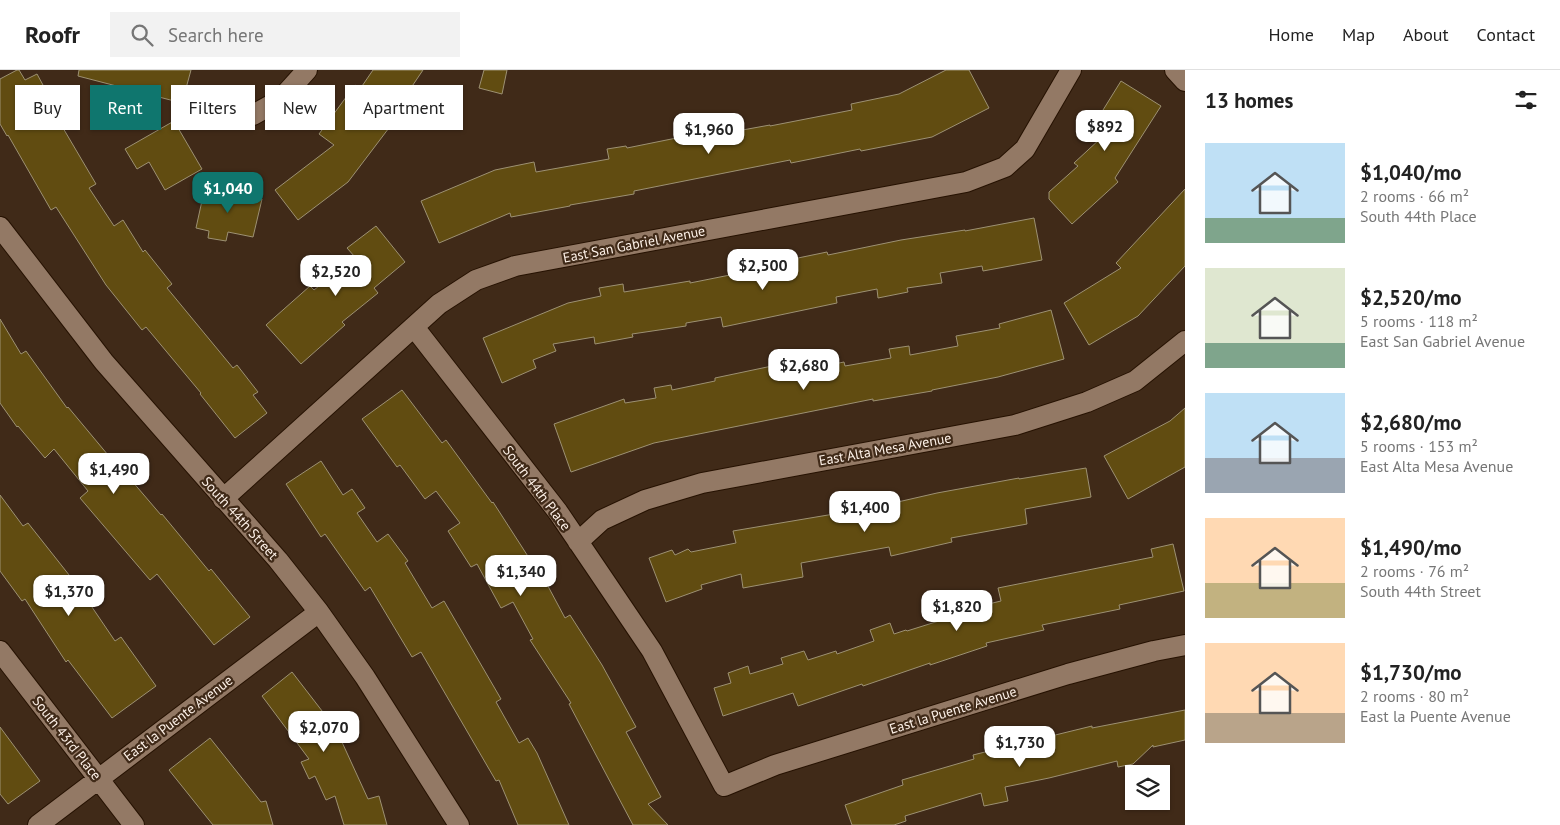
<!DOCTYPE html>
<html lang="en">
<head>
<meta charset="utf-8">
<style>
  :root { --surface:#fff; --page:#f2f2f2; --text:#222; --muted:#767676; --line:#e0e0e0; --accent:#0f766e }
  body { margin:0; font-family:"PT Sans",sans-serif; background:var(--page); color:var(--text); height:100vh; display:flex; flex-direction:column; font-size:19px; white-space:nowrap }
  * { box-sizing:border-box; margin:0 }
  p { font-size:16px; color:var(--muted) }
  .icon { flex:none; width:28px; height:28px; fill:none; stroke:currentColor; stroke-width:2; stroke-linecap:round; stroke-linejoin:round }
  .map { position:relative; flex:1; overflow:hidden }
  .sheet { display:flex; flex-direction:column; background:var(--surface); width:375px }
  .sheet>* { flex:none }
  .hud { position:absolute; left:15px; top:15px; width:475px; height:45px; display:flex; gap:10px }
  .tools { position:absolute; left:1125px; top:695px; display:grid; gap:10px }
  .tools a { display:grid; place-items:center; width:45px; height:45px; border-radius:0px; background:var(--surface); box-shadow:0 1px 4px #0004; font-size:25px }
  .price { position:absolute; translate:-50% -42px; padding:0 11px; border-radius:10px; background:#fff; color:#222; font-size:16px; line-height:32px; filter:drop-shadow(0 1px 2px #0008) }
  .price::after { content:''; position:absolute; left:50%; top:30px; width:15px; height:11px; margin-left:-8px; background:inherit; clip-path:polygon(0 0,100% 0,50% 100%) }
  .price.current { background:var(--accent); color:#fff }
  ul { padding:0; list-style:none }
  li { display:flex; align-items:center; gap:15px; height:125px; padding:0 20px }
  li span { display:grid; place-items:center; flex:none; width:140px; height:100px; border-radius:0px; color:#555 }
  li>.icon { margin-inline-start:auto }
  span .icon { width:60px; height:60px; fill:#fffc; stroke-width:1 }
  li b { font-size:21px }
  h2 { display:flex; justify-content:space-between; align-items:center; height:60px; padding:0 20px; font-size:21px }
  .chip { padding:0 18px; border-radius:0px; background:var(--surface); box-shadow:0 1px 4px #0004; font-size:18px; line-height:45px }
  .chip.current { background:var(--accent); color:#fff }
  header { display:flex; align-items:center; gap:30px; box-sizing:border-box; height:70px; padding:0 25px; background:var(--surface); border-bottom:1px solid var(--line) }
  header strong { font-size:24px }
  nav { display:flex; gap:28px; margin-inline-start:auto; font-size:18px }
  .search { width:350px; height:45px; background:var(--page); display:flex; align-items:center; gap:12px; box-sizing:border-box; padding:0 18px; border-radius:0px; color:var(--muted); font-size:19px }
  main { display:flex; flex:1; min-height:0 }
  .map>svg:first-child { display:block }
  .building { fill:#614c11; stroke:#9d9173 }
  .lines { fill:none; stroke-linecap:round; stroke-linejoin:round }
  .street-casing { stroke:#261202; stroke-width:22 }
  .street { stroke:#937965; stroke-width:20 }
  .labels { text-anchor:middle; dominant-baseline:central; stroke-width:4.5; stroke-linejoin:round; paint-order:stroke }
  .street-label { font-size:14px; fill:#fdf1e8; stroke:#402a18 }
</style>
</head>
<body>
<header>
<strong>Roofr</strong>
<div class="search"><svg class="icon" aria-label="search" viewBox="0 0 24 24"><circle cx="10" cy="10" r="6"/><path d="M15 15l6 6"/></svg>Search here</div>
<nav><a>Home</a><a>Map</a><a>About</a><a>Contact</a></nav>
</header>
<main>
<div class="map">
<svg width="1185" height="755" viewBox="0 0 1185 755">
  <rect width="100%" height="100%" fill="#402a18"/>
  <path class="building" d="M 17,0 L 19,0 L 25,10 L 37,4 L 56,39 L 53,41 L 96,114 L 89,118 L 114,156 L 123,150 L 143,182 L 145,180 L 172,214 L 167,218 L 233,298 L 237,295 L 258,322 L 253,325 L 267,343 L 235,368 L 200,324 L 201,323 L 146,257 L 142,260 L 106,215 L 56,137 L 51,140 L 8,65 L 7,66 L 0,54 L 0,9 Z
    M 79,0 L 191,0 L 182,33 L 78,6 Z
    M 373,0 L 423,0 L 394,43 L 398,46 L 348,112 L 298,150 L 275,120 L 334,75 L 319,64 L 355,15 L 360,19 Z
    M 484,0 L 507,0 L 502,24 L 479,18 Z
    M 946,0 L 969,0 L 989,38 L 932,67 L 861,81 L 860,79 L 791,93 L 790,90 L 634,121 L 634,124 L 570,135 L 570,136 L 511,147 L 510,143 L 439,173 L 421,131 L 495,100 L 534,92 L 536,102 L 609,89 L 607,79 L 626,76 L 627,78 L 716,60 L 715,55 L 736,51 L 737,61 L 770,55 L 770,56 L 852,40 L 851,34 L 899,24 Z
    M 1121,11 L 1161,36 L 1115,108 L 1118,112 L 1072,154 L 1049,129 L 1049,122 L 1078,96 L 1074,93 L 1101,68 L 1090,61 Z
    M 174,51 L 202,99 L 165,120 L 149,92 L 137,99 L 125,79 Z
    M 205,117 L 262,129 L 253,167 L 228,162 L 226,171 L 208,168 L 209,161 L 196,158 Z
    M 1185,119 L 1185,196 L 1138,246 L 1089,275 L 1064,233 L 1121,198 L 1116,193 Z
    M 1034,148 L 1042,190 L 983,201 L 982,196 L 940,203 L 942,213 L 907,218 L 908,222 L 878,228 L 877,219 L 836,227 L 837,233 L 723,257 L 721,247 L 686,253 L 686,256 L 632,264 L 633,267 L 595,274 L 594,267 L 553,274 L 556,281 L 533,290 L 536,298 L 502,313 L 483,268 L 568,233 L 601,226 L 599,218 L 623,214 L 624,222 L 690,211 L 690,213 L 770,197 L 769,194 L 827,182 L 828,185 L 901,170 L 965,160 L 965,161 Z
    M 376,156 L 405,192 L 374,218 L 378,223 L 342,252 L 345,255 L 301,294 L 266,255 L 310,216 L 314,220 L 355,187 L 347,178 Z
    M 1051,240 L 1064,289 L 998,307 L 932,320 L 932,321 L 873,331 L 873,329 L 654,373 L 571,402 L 554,354 L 624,329 L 625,333 L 656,328 L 654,318 L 671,315 L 672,320 L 715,311 L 715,308 L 772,296 L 774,306 L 844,292 L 845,296 L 891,288 L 889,279 L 909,276 L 910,285 L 958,276 L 956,266 L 1000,258 L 999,254 Z
    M 0,249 L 21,284 L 26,281 L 67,338 L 68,337 L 113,391 L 114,390 L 161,445 L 162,444 L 209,501 L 211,499 L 250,547 L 214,575 L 157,504 L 150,510 L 80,428 L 88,421 L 54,379 L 45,388 L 18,356 L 17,357 L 0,333 Z
    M 402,320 L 442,373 L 446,370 L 492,433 L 493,432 L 531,491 L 534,490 L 565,548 L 570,545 L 602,595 L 636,657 L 626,662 L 661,727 L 648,734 L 668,755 L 633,755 L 569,634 L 571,633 L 530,570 L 533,569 L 513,532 L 501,538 L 477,494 L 471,497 L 448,461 L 460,453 L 436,421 L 425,429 L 400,395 L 397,397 L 362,349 Z
    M 1185,338 L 1185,397 L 1128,429 L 1104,386 L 1170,351 Z
    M 321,391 L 343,425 L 352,419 L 365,438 L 357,443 L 377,472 L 388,464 L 408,491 L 405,493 L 432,538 L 444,531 L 501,629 L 496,632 L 519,673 L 528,668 L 537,683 L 569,755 L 518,755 L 499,710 L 496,711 L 421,582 L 412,587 L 370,517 L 365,521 L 325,464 L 321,467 L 286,414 Z
    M 1086,398 L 1091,427 L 1025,439 L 1027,454 L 951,468 L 952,472 L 891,486 L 889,477 L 801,493 L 803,507 L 743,518 L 741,504 L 701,515 L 702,519 L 666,532 L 649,488 L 672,480 L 675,485 L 688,479 L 691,482 L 736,473 L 733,461 L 834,444 L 836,452 L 891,442 L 889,434 L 937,423 L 1019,408 L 1019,409 Z
    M 0,425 L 23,456 L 28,453 L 77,515 L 115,571 L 121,567 L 156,616 L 112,648 L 68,590 L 66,592 L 25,529 L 22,531 L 0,501 Z
    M 1173,474 L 1184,521 L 1119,535 L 1120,539 L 1042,555 L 1044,560 L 986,573 L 987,576 L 930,595 L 930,593 L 863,616 L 862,614 L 798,636 L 793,623 L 723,646 L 714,618 L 731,613 L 728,603 L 748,596 L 750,604 L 783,594 L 781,588 L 804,581 L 808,590 L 836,581 L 837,584 L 874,571 L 870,560 L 890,553 L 894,564 L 906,560 L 907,561 L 942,550 L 939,542 L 958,535 L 959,541 L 1001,531 L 998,518 L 1153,487 L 1151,479 Z
    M 292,602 L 336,659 L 368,729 L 379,726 L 387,755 L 344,755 L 335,726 L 326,730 L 315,706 L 309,709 L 301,692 L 309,689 L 262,626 Z
    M 1185,640 L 1185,670 L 1153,677 L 1153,675 L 1133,694 L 1118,697 L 1117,691 L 1049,708 L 1005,717 L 1008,731 L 984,736 L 981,723 L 905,746 L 906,751 L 894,755 L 852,755 L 845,735 L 903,715 L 902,710 L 974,689 L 973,685 L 1005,677 L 1007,683 L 1041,675 L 1039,669 L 1092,656 L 1092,658 Z
    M 0,657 L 40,711 L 8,734 L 0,724 Z
    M 210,668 L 261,732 L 266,731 L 273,755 L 213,755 L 169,700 Z"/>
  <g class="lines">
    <defs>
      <path id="street" d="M 1175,0 L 1185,11
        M 253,45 L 280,30 L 307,0
        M 0,157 L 104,292 L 278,490 L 319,542 L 365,607 L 459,755
        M 414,257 L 558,442 L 596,498 L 652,581 L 724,716 L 775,695 L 1068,604 L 1154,581 L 1185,575
        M 223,429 L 439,234 L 476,210 L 515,196 L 966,112 L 1005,97 L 1025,79 L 1071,0
        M 578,472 L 602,450 L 645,430 L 702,413 L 1015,355 L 1087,332 L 1135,311 L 1185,271
        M 0,581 L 134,755
        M 38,755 L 319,542"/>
    </defs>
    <use href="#street" class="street-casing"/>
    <use href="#street" class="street"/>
  </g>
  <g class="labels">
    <g class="street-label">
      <text transform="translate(634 174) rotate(-11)">East San Gabriel Avenue</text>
      <text transform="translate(885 379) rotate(-10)">East Alta Mesa Avenue</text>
      <text transform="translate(537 418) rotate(53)">South 44th Place</text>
      <text transform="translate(240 448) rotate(48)">South 44th Street</text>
      <text transform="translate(953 640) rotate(-17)">East la Puente Avenue</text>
      <text transform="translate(178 648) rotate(-37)">East la Puente Avenue</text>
      <text transform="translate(67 668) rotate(52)">South 43rd Place</text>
    </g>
  </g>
</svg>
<div class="tools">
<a><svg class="icon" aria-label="layers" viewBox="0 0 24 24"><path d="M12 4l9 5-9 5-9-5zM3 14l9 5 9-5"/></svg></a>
</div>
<b class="price" style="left:1105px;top:82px">$892</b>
<b class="price" style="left:709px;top:85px">$1,960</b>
<b class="price current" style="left:228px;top:144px">$1,040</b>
<b class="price" style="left:763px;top:221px">$2,500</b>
<b class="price" style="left:336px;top:227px">$2,520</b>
<b class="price" style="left:804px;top:321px">$2,680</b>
<b class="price" style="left:114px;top:425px">$1,490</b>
<b class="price" style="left:865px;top:463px">$1,400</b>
<b class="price" style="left:521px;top:527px">$1,340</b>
<b class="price" style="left:69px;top:547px">$1,370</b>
<b class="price" style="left:957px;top:562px">$1,820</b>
<b class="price" style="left:324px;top:683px">$2,070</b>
<b class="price" style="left:1020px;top:698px">$1,730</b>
<div class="hud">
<a class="chip">Buy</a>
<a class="chip current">Rent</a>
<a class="chip">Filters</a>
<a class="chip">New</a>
<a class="chip">Apartment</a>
</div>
</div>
<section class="sheet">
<h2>13 homes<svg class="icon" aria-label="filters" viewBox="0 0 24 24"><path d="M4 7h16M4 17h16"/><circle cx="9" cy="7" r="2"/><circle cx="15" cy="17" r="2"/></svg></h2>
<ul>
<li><span style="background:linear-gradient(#bfe0f5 75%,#7fa58c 0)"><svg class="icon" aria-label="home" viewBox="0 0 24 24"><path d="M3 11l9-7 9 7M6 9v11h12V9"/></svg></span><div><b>$1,040/mo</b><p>2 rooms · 66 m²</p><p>South 44th Place</p></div></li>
<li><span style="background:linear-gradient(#dfe7d0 75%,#7fa58c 0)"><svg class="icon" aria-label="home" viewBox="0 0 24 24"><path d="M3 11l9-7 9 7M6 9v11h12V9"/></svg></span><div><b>$2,520/mo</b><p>5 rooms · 118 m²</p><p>East San Gabriel Avenue</p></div></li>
<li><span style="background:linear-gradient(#bfe0f5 65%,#9aa5b1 0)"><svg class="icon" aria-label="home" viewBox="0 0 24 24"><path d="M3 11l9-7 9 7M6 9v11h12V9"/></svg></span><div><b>$2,680/mo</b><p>5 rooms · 153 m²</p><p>East Alta Mesa Avenue</p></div></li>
<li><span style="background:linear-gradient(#ffd9b3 65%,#c2b280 0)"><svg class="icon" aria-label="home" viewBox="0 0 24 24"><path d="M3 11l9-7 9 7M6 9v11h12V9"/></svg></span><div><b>$1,490/mo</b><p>2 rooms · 76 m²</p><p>South 44th Street</p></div></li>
<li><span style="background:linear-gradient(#ffd9b3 70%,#b9a48a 0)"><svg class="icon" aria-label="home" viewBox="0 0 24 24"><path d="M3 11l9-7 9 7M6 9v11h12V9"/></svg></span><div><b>$1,730/mo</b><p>2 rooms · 80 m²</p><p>East la Puente Avenue</p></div></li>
</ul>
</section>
</main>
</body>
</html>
